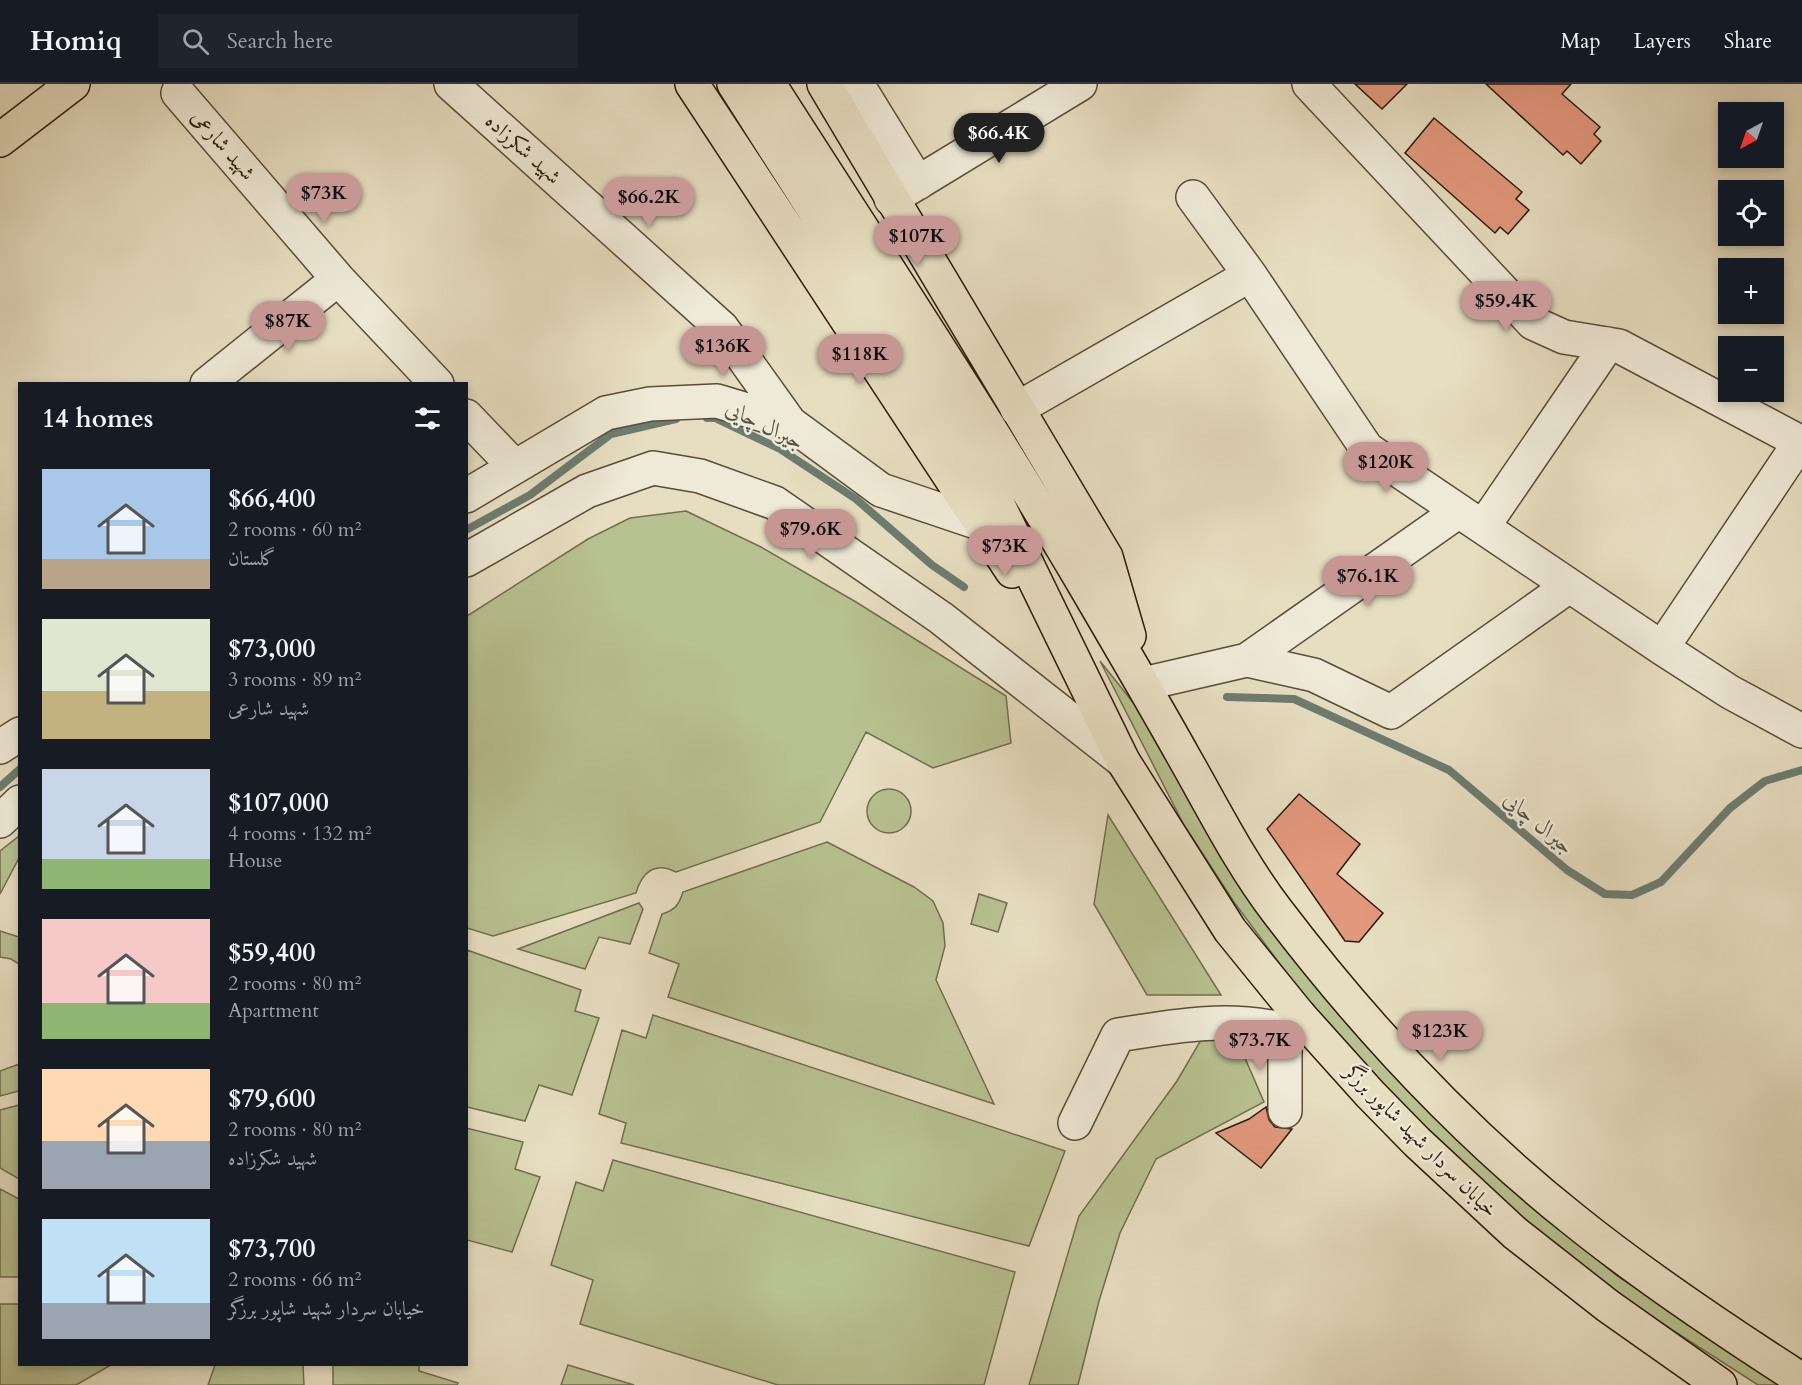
<!DOCTYPE html>
<html lang="en">
<head>
<meta charset="utf-8">
<style>
  :root { --surface:#171b24; --page:#20242c; --text:#f1f3f6; --muted:#9ea1a6; --line:#363941; --accent:#c59692 }
  body { margin:0; font-family:Cardo,Amiri,serif; background:var(--page); color:var(--text); height:100vh; display:flex; flex-direction:column; font-size:22px; white-space:nowrap }
  * { box-sizing:border-box; margin:0 }
  p { font-size:20px; color:var(--muted) }
  .icon { flex:none; width:33px; height:33px; fill:none; stroke:currentColor; stroke-width:2; stroke-linecap:round; stroke-linejoin:round }
  .map { position:relative; flex:1; overflow:hidden }
  .panel { position:absolute; left:18px; top:298px; width:450px; height:984px; display:flex; flex-direction:column; background:var(--surface); border-radius:0px; box-shadow:0 3px 9px #0003 }
  .panel>* { flex:none }
  .needle { width:39px; rotate:220deg }
  .fabs { position:absolute; left:1718px; top:18px; display:grid; gap:12px }
  .fabs a { display:grid; place-items:center; width:66px; height:66px; border-radius:0px; background:var(--surface); box-shadow:0 3px 9px #0003; font-size:30px }
  .price { position:absolute; translate:-50% -51px; padding:0 14px; border-radius:21px; background:var(--accent); color:#111; font-size:20px; line-height:39px; filter:drop-shadow(0 2px 3px #0008) }
  .price::after { content:''; position:absolute; left:50%; top:36px; width:18px; height:14px; margin-left:-9px; background:inherit; clip-path:polygon(0 0,100% 0,50% 100%) }
  .price.current { background:#222; color:#fff }
  ul { padding:0; list-style:none }
  li { display:flex; align-items:center; gap:18px; height:150px; padding:0 24px }
  li span { display:grid; place-items:center; flex:none; width:168px; height:120px; border-radius:0px; color:#555 }
  li>.icon { margin-inline-start:auto }
  span .icon { width:72px; height:72px; fill:#fffc; stroke-width:1 }
  li b { font-size:26px }
  h2 { display:flex; justify-content:space-between; align-items:center; height:72px; padding:0 24px; font-size:26px }
  header { display:flex; align-items:center; gap:36px; box-sizing:border-box; height:84px; padding:0 30px; background:var(--surface); border-bottom:2px solid var(--line) }
  header strong { font-size:28px }
  nav { display:flex; gap:33px; margin-inline-start:auto; font-size:21px }
  .search { width:420px; height:54px; background:var(--page); display:flex; align-items:center; gap:15px; box-sizing:border-box; padding:0 21px; border-radius:0px; color:var(--muted); font-size:22px }
  .map>svg:first-child { display:block }
  .green { fill:#b8c191; stroke:#726e4e; stroke-width:1.5 }
  .lines { fill:none; stroke-linecap:round; stroke-linejoin:round }
  .stream { stroke:#6c7c70; stroke-width:8 }
  .building { fill:#e2987d; stroke:#2c1b0b; stroke-width:1.5 }
  .minor-casing { stroke:#5b4c38; stroke-width:36 }
  .major-casing { stroke:#2c1b0b; stroke-width:36 }
  .highway-casing { stroke:#2c1b0b; stroke-width:36 }
  .minor { stroke:#efead7; stroke-width:33 }
  .major { stroke:#e7dec1; stroke-width:33 }
  .highway { stroke:#e7dec1; stroke-width:33 }
  .labels { text-anchor:middle; dominant-baseline:central; stroke-width:5; stroke-linejoin:round; paint-order:stroke }
  .street-label { font-size:21px; fill:#2c1b0b; stroke:#efead7 }
  .water-label { font-size:22px; font-style:italic; fill:#515346; stroke:#efead7 }
</style>
</head>
<body>
<header>
<strong>Homiq</strong>
<div class="search"><svg class="icon" aria-label="search" viewBox="0 0 24 24"><circle cx="10" cy="10" r="6"/><path d="M15 15l6 6"/></svg>Search here</div>
<nav><a>Map</a><a>Layers</a><a>Share</a></nav>
</header>
<div class="map">
<svg width="1802" height="1301" viewBox="0 0 1802 1301">
  <rect width="100%" height="100%" fill="#e7dec1"/>
  <filter id="stains"><feTurbulence type="fractalNoise" baseFrequency=".00333" numOctaves="4"/><feColorMatrix values="0 0 0 0 .2 0 0 0 0 .09 0 0 0 0 .02 0 0 0 .5 -.17"/></filter>
  <radialGradient id="worn" r=".72"><stop offset=".6" stop-color="#630" stop-opacity="0"/><stop offset="1" stop-color="#630" stop-opacity=".3"/></radialGradient>
  <path class="green" d="M 686,427 L 761,463 L 856,518 L 1006,612 L 1011,659 L 933,684 L 866,648 L 820,738 L 676,788 C 655,777 642,788 636,809 L 493,852 L 467,844 L 467,532 L 588,455 L 630,434 Z
    M 1100,577 L 1139,626 L 1199,734 L 1509,1101 L 1617,1192 L 1785,1301 L 1758,1301 L 1610,1206 L 1500,1116 L 1400,1021 L 1311,922 L 1234,818 L 1184,741 Z
    M867 727a22 22 0 1 1 44 0a22 22 0 1 1-44 0Z
    M 1108,731 L 1221,911 L 1147,911 L 1094,820 Z
    M 19,752 L 19,774 L 0,810 L 0,767 Z
    M 827,758 L 914,803 L 933,817 L 943,839 L 945,862 L 936,896 L 994,1020 L 668,913 L 679,880 L 649,869 L 662,830 C 675,826 679,821 683,808 Z
    M 979,810 L 1007,819 L 998,848 L 971,840 Z
    M 639,819 L 643,825 L 630,860 L 599,853 L 585,885 L 518,865 Z
    M 0,847 L 19,853 L 19,880 L 11,875 L 0,873 Z
    M 467,866 L 581,906 L 575,927 L 599,934 L 572,1011 L 539,1001 L 525,1037 L 467,1023 Z
    M 653,931 L 1065,1067 L 1029,1162 L 621,1059 L 626,1039 L 599,1030 L 622,946 L 646,954 Z
    M 1205,949 L 1235,951 L 1264,1018 L 1156,1075 L 1120,1149 L 1099,1217 L 1078,1301 L 1029,1301 L 1079,1132 L 1177,997 Z
    M 19,980 L 19,1007 L 0,1012 L 0,987 Z
    M 19,1021 L 20,1021 L 19,1095 L 0,1084 L 0,1026 Z
    M 466,1044 L 523,1058 L 515,1085 L 540,1093 L 512,1168 L 467,1156 Z
    M 613,1076 L 1015,1188 L 984,1301 L 778,1301 L 580,1240 L 593,1196 L 551,1181 L 576,1098 L 603,1107 Z
    M 0,1105 L 19,1115 L 19,1193 L 0,1193 Z
    M 0,1220 L 19,1220 L 20,1281 L 111,1281 L 76,1301 L 0,1301 Z
    M 215,1281 L 303,1281 L 304,1301 L 208,1301 Z
    M 333,1281 L 419,1281 L 419,1287 L 458,1299 L 457,1301 L 333,1301 Z
    M 568,1281 L 634,1301 L 561,1301 Z"/>
  <g class="lines">
    <path class="stream" d="M 707,334 L 715,334 L 780,365 L 856,415 L 932,481 L 964,503
      M 466,446 L 530,411 L 611,350 L 676,335
      M 1227,613 L 1294,615 L 1449,686 L 1567,786 L 1605,810 L 1632,811 L 1661,798 L 1730,724 L 1765,697 L 1802,686
      M 0,703 L 20,685"/>
  </g>
  <path class="building" d="M 1355,0 L 1407,0 L 1382,25 Z
    M 1486,0 L 1571,0 L 1562,10 L 1600,43 L 1594,50 L 1601,57 L 1581,80 L 1567,67 L 1563,71 Z
    M 1434,34 L 1522,108 L 1516,115 L 1529,126 L 1508,150 L 1500,143 L 1495,149 L 1405,69 Z
    M 1299,710 L 1360,760 L 1337,790 L 1383,829 L 1359,858 L 1345,857 L 1267,745 Z
    M 1266,1023 L 1269,1036 L 1275,1043 L 1292,1045 L 1261,1084 L 1216,1049 L 1249,1035 Z"/>
  <g class="lines">
    <defs>
      <path id="minor" d="M 451,0 L 722,244 L 790,339
        M 857,0 L 918,99
        M 1309,0 L 1533,239 L 1564,253 L 1619,262 L 1800,358 L 1662,564
        M 178,9 L 338,195 L 437,300
        M 1193,113 L 1250,191
        M 891,115 L 1080,0
        M 207,300 L 338,195
        M 1017,325 L 1250,191 L 1367,365 L 1662,564 L 1730,608 L 1802,647
        M 466,332 L 515,383
        M 466,412 L 606,329 L 650,320 L 717,317 L 790,339 L 881,406 L 979,439
        M 1483,443 L 1608,260
        M 466,476 L 587,407 L 653,384 L 700,392 L 775,419 L 941,534 L 1123,677
        M 1247,576 L 1459,427
        M 1143,600 L 1247,576 L 1314,591 L 1391,628 L 1569,502
        M 0,663 L 20,650
        M 0,737 L 20,718
        M 1285,946 L 1285,1027
        M 1075,1039 L 1118,951 C 1174,942 1229,932 1285,946 L 1299,931"/>
      <path id="major" d="M 692,0 L 1012,487
        M 734,0 L 984,392 L 1123,677 L 1230,846 L 1299,931 L 1370,1010 L 1417,1058 L 1515,1149 L 1608,1222 L 1720,1301
        M 769,0 C 875,166 984,330 1084,500 C 1118,558 1152,616 1185,675 C 1214,726 1241,780 1277,827 C 1363,940 1462,1047 1574,1136 C 1646,1194 1724,1246 1802,1296
        M 824,0 L 1106,473 L 1129,552"/>
      <path id="highway" d="M 0,56 L 73,0"/>
    </defs>
    <use href="#minor" class="minor-casing"/>
    <use href="#major" class="major-casing"/>
    <use href="#highway" class="highway-casing"/>
    <use href="#minor" class="minor"/>
    <use href="#major" class="major"/>
    <use href="#highway" class="highway"/>
  </g>
  <g class="labels">
    <g class="street-label">
      <text transform="translate(223 61) rotate(49)">شهید شارعی</text>
      <text transform="translate(523 65) rotate(42)">شهید شکرزاده</text>
      <text transform="translate(1421 1057) rotate(45)">خیابان سردار شهید شاپور برزگر</text>
    </g>
    <g class="water-label">
      <text transform="translate(765 341) rotate(26)">جیرال چایی</text>
      <text transform="translate(1539 739) rotate(40)">جیرال چایی</text>
    </g>
  </g>
  <rect width="100%" height="100%" filter="url(#stains)"/>
  <rect width="100%" height="100%" fill="url(#worn)"/>
</svg>
<div class="fabs">
<a><svg class="needle" viewBox="-14 -14 28 28"><path d="M0-13l5 13h-10z" fill="#e53935"/><path d="M0 13l5-13h-10z" fill="#9ea1a6"/></svg></a>
<a><svg class="icon" aria-label="locate" viewBox="0 0 24 24"><circle cx="12" cy="12" r="6"/><path d="M12 2v4M12 18v4M2 12h4M18 12h4"/></svg></a>
<a>+</a>
<a>−</a>
</div>
<b class="price current" style="left:999px;top:80px">$66.4K</b>
<b class="price" style="left:324px;top:140px">$73K</b>
<b class="price" style="left:649px;top:144px">$66.2K</b>
<b class="price" style="left:917px;top:183px">$107K</b>
<b class="price" style="left:1506px;top:248px">$59.4K</b>
<b class="price" style="left:288px;top:268px">$87K</b>
<b class="price" style="left:723px;top:293px">$136K</b>
<b class="price" style="left:860px;top:301px">$118K</b>
<b class="price" style="left:1386px;top:409px">$120K</b>
<b class="price" style="left:811px;top:476px">$79.6K</b>
<b class="price" style="left:1005px;top:493px">$73K</b>
<b class="price" style="left:1368px;top:523px">$76.1K</b>
<b class="price" style="left:1440px;top:978px">$123K</b>
<b class="price" style="left:1260px;top:987px">$73.7K</b>
<section class="panel">
<h2>14 homes<svg class="icon" aria-label="filters" viewBox="0 0 24 24"><path d="M4 7h16M4 17h16"/><circle cx="9" cy="7" r="2"/><circle cx="15" cy="17" r="2"/></svg></h2>
<ul>
<li><span style="background:linear-gradient(#a9c7e8 75%,#b9a48a 0)"><svg class="icon" aria-label="home" viewBox="0 0 24 24"><path d="M3 11l9-7 9 7M6 9v11h12V9"/></svg></span><div><b>$66,400</b><p>2 rooms · 60 m²</p><p>گلستان</p></div></li>
<li><span style="background:linear-gradient(#dfe7d0 60%,#c2b280 0)"><svg class="icon" aria-label="home" viewBox="0 0 24 24"><path d="M3 11l9-7 9 7M6 9v11h12V9"/></svg></span><div><b>$73,000</b><p>3 rooms · 89 m²</p><p>شهید شارعی</p></div></li>
<li><span style="background:linear-gradient(#c9d6e8 75%,#8fb573 0)"><svg class="icon" aria-label="home" viewBox="0 0 24 24"><path d="M3 11l9-7 9 7M6 9v11h12V9"/></svg></span><div><b>$107,000</b><p>4 rooms · 132 m²</p><p>House</p></div></li>
<li><span style="background:linear-gradient(#f6c9c9 70%,#8fb573 0)"><svg class="icon" aria-label="home" viewBox="0 0 24 24"><path d="M3 11l9-7 9 7M6 9v11h12V9"/></svg></span><div><b>$59,400</b><p>2 rooms · 80 m²</p><p>Apartment</p></div></li>
<li><span style="background:linear-gradient(#ffd9b3 60%,#9aa5b1 0)"><svg class="icon" aria-label="home" viewBox="0 0 24 24"><path d="M3 11l9-7 9 7M6 9v11h12V9"/></svg></span><div><b>$79,600</b><p>2 rooms · 80 m²</p><p>شهید شکرزاده</p></div></li>
<li><span style="background:linear-gradient(#bfe0f5 70%,#9aa5b1 0)"><svg class="icon" aria-label="home" viewBox="0 0 24 24"><path d="M3 11l9-7 9 7M6 9v11h12V9"/></svg></span><div><b>$73,700</b><p>2 rooms · 66 m²</p><p>خیابان سردار شهید شاپور برزگر</p></div></li>
</ul>
</section>
</div>
</body>
</html>
